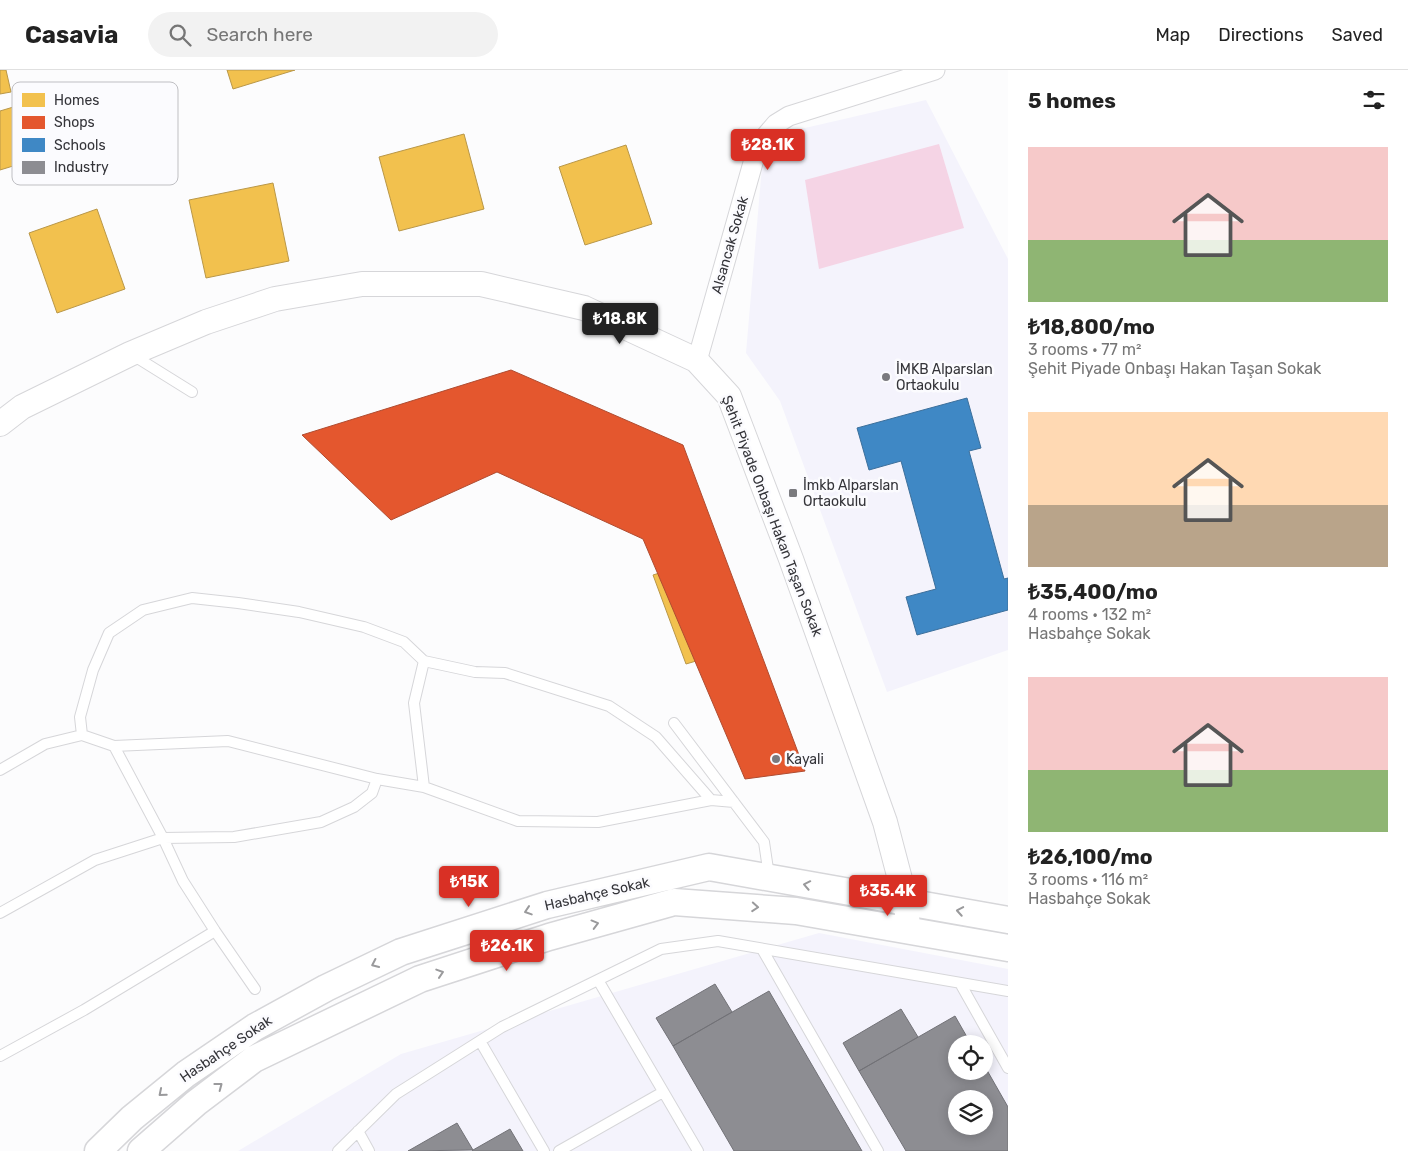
<!DOCTYPE html>
<html lang="en">
<head>
<meta charset="utf-8">
<style>
  :root { --surface:#fff; --page:#f2f2f2; --text:#222; --muted:#767676; --line:#e0e0e0; --accent:#d93025 }
  body { margin:0; font-family:Rubik,sans-serif; background:var(--page); color:var(--text); height:100vh; display:flex; flex-direction:column; font-size:19px; white-space:nowrap }
  * { box-sizing:border-box; margin:0 }
  p { font-size:16px; color:var(--muted) }
  .icon { flex:none; width:28px; height:28px; fill:none; stroke:currentColor; stroke-width:2; stroke-linecap:round; stroke-linejoin:round }
  .map { position:relative; flex:1; overflow:hidden }
  .sheet { display:flex; flex-direction:column; background:var(--surface); width:400px }
  .sheet>* { flex:none }
  .fabs { position:absolute; left:948px; top:965px; display:grid; gap:10px }
  .fabs a { display:grid; place-items:center; width:45px; height:45px; border-radius:50%; background:var(--surface); box-shadow:0 2px 12px #0003; font-size:25px }
  .price { position:absolute; translate:-50% -42px; padding:0 11px; border-radius:5px; background:var(--accent); color:#fff; font-size:16px; line-height:32px; filter:drop-shadow(0 1px 2px #0008) }
  .price::after { content:''; position:absolute; left:50%; top:30px; width:15px; height:11px; margin-left:-8px; background:inherit; clip-path:polygon(0 0,100% 0,50% 100%) }
  .price.active { background:#222; color:#fff }
  ul { padding:0; list-style:none }
  li { display:grid; align-content:center; gap:10px; height:265px; padding:0 20px }
  li span { display:grid; place-items:center; height:155px; border-radius:0px; color:#555 }
  li>.icon { margin-inline-start:auto }
  span .icon { width:90px; height:90px; fill:#fffc; stroke-width:1 }
  li b { font-size:21px }
  h2 { display:flex; justify-content:space-between; align-items:center; height:60px; padding:0 20px; font-size:21px }
  header { display:flex; align-items:center; gap:30px; box-sizing:border-box; height:70px; padding:0 25px; background:var(--surface); border-bottom:1px solid var(--line) }
  header strong { font-size:24px }
  nav { display:flex; gap:28px; margin-inline-start:auto; font-size:18px }
  .search { width:350px; height:45px; background:var(--page); display:flex; align-items:center; gap:12px; box-sizing:border-box; padding:0 18px; border-radius:28px; color:var(--muted); font-size:19px }
  main { display:flex; flex:1; min-height:0 }
  .map>svg:first-child { display:block }
  .built { fill:#f4f3fc; fill-rule:evenodd }
  .green { fill:#f5d4e5 }
  .homes { fill:#f2c14e; stroke:#b99748 }
  .shops { fill:#e4572e; stroke:#af4c31 }
  .schools { fill:#3f88c5; stroke:#3c6f9b }
  .industry { fill:#8d8d92; stroke:#727277; fill-rule:evenodd }
  .lines { fill:none; stroke-linecap:round; stroke-linejoin:round }
  .service-casing { stroke:#d6d6d9; stroke-width:12 }
  .minor-casing { stroke:#d6d6d9; stroke-width:21 }
  .tertiary-casing { stroke:#d6d6d9; stroke-width:26 }
  .secondary-casing { stroke:#d6d6d9; stroke-width:29 }
  .service { stroke:#fff; stroke-width:10 }
  .minor { stroke:#fff; stroke-width:19 }
  .tertiary { stroke:#fff; stroke-width:24 }
  .secondary { stroke:#fff; stroke-width:26 }
  .oneway { stroke:#9a9a9c }
  .poi-dot { fill:#7a7a7e; stroke:#fbfbfe; stroke-width:2 }
  .labels { text-anchor:middle; dominant-baseline:central; stroke-width:5; stroke-linejoin:round; paint-order:stroke }
  .street-label { font-size:14px; fill:#343439; stroke:#fbfbfe }
  .poi-label { font-size:14px; fill:#343439; stroke:#fbfbfe; text-anchor:start }
  .key { fill:#fbfbfe; stroke:#bfbfc3; stroke-width:1 }
  .key-label { font-size:14px; fill:#343439 }
</style>
</head>
<body>
<header>
<strong>Casavia</strong>
<div class="search"><svg class="icon" aria-label="search" viewBox="0 0 24 24"><circle cx="10" cy="10" r="6"/><path d="M15 15l6 6"/></svg>Search here</div>
<nav><a>Map</a><a>Directions</a><a>Saved</a></nav>
</header>
<main>
<div class="map">
<svg width="1008" height="1081" viewBox="0 0 1008 1081">
  <rect width="100%" height="100%" fill="#fcfcfd"/>
  <path class="built" d="M 926,30 L 1008,189 L 1008,580 L 887,622 L 780,331 L 746,283 L 762,96 L 777,73 L 792,61 Z
    M 819,863 L 1008,899 L 1008,1081 L 238,1081 L 401,984 ZM 956,974 L 984,974 L 984,1001 L 956,1001 ZM 956,1029 L 984,1029 L 984,1056 L 956,1056 Z"/>
  <path class="green" d="M 939,74 L 964,158 L 819,199 L 805,110 Z"/>
  <path class="homes" d="M 0,0 L 6,0 L 11,22 L 0,24 Z
    M 227,0 L 295,0 L 233,19 Z
    M 20,35 L 36,89 L 0,100 L 0,41 Z
    M 464,64 L 484,139 L 399,161 L 379,87 Z
    M 626,75 L 652,154 L 585,175 L 559,97 Z
    M 273,113 L 289,191 L 206,208 L 189,130 Z
    M 97,139 L 125,219 L 57,243 L 29,163 Z
    M 581,335 L 646,364 L 609,450 L 540,422 Z
    M 430,336 L 461,417 L 388,446 L 359,356 Z
    M 714,486 L 747,576 L 686,594 L 653,505 Z"/>
  <path class="shops" d="M 511,300 L 683,375 L 805,701 L 745,709 L 643,469 L 497,402 L 391,450 L 302,365 Z"/>
  <path class="schools" d="M 967,328 L 981,378 L 969,381 L 1004,509 L 1008,508 L 1008,540 L 917,565 L 906,527 L 936,519 L 901,391 L 869,400 L 857,358 Z"/>
  <path class="industry" d="M 715,914 L 732,942 L 673,976 L 656,948 Z
    M 769,921 L 862,1081 L 734,1081 L 673,976 Z
    M 901,939 L 918,967 L 859,1001 L 843,973 Z
    M 955,946 L 971,974 L 956,974 L 956,1001 L 984,1001 L 984,995 L 1008,1037 L 1008,1081 L 906,1081 L 859,1001 ZM 956,1029 L 984,1029 L 984,1056 L 956,1056 Z
    M 457,1053 L 473,1080 L 408,1081 Z
    M 510,1059 L 523,1081 L 472,1081 L 473,1080 Z"/>
  <g class="lines">
    <defs>
      <path id="service" d="M 131,284 L 192,322
        M 674,653 L 764,772 L 769,806
        M 82,665 L 80,647 L 93,600 L 109,563 L 143,540 L 192,528 L 238,533 L 299,542 L 364,557 L 404,572 L 424,591 L 475,602 L 505,603 L 609,636 L 656,667 L 711,730
        M 114,676 L 163,768 L 183,811 L 215,861 L 255,919
        M 0,700 L 45,674 L 82,665 L 114,676 L 228,671 L 377,709 L 424,717 L 518,751 L 598,752 L 711,730 L 734,732
        M 424,717 L 414,633 L 424,591
        M 0,843 L 95,790 L 163,768 L 234,767 L 321,752 L 354,737 L 372,723 L 377,709
        M 762,879 L 878,1081
        M 598,910 L 698,1081
        M 960,913 L 1008,998
        M 480,971 L 544,1081
        M 0,986 L 84,940 L 215,861
        M 358,1061 L 369,1081
        M 338,1081 L 396,1024 L 502,957 L 661,879 L 718,871 L 1008,921
        M 559,1081 L 663,1022"/>
      <path id="minor" d="M 697,291 L 758,75 L 776,54 L 789,46 L 935,0"/>
      <path id="tertiary" d="M 0,354 L 22,337 L 130,284 L 206,252 L 275,229 L 362,214 L 481,214 L 584,238 L 696,290 L 729,326 L 791,489 L 885,752 L 906,832 L 908,859"/>
      <path id="secondary" d="M 98,1081 L 132,1048 L 186,1004 L 255,957 L 326,918 L 401,882 L 547,835 L 709,797 L 1008,850
        M 141,1081 L 196,1033 L 254,989 L 420,909 L 549,867 L 674,832 L 796,841 L 1008,878"/>
    </defs>
    <use href="#service" class="service-casing"/>
    <use href="#minor" class="minor-casing"/>
    <use href="#tertiary" class="tertiary-casing"/>
    <use href="#secondary" class="secondary-casing"/>
    <use href="#service" class="service"/>
    <use href="#minor" class="minor"/>
    <use href="#tertiary" class="tertiary"/>
    <use href="#secondary" class="secondary"/>
  </g>
  <defs><path id="oneway-chevron" d="M-2-3.5L2.5 0L-2 3.5" fill="none" stroke-width="1.6" stroke-linecap="round" stroke-linejoin="round" transform="scale(1.25)"/></defs>
  <g class="oneway">
    <use href="#oneway-chevron" transform="translate(807 815) rotate(-169)"/>
    <use href="#oneway-chevron" transform="translate(755 837) rotate(4)"/>
    <use href="#oneway-chevron" transform="translate(528 841) rotate(162)"/>
    <use href="#oneway-chevron" transform="translate(960 841) rotate(-170)"/>
    <use href="#oneway-chevron" transform="translate(595 854) rotate(-15)"/>
    <use href="#oneway-chevron" transform="translate(375 894) rotate(155)"/>
    <use href="#oneway-chevron" transform="translate(440 903) rotate(-18)"/>
    <use href="#oneway-chevron" transform="translate(219 1016) rotate(-37)"/>
    <use href="#oneway-chevron" transform="translate(162 1023) rotate(140)"/>
  </g>
  <g class="poi-dot">
    <circle cx="886" cy="307" r="5"/>
    <rect x="788" y="418" width="10" height="10" rx="2.5"/>
    <circle cx="776" cy="689" r="5"/>
  </g>
  <g class="labels">
    <g class="street-label">
      <text transform="translate(730 175) rotate(-74)">Alsancak Sokak</text>
      <text transform="translate(772 446) rotate(69)">Şehit Piyade Onbaşı Hakan Taşan Sokak</text>
      <text transform="translate(597 824) rotate(-13)">Hasbahçe Sokak</text>
      <text transform="translate(226 979) rotate(-34)">Hasbahçe Sokak</text>
    </g>
    <g class="poi-label">
      <text x="896" y="299">İMKB Alparslan<tspan x="896" dy="16">Ortaokulu</tspan></text>
      <text x="803" y="415">İmkb Alparslan<tspan x="803" dy="16">Ortaokulu</tspan></text>
      <text x="786" y="689">Kayali</text>
    </g>
  </g>
  <rect x="12" y="12" width="166" height="103" rx="8" class="key"/>
  <rect x="22" y="23" width="23" height="14" fill="#f2c14e"/>
  <rect x="22" y="46" width="23" height="13" fill="#e4572e"/>
  <rect x="22" y="68" width="23" height="14" fill="#3f88c5"/>
  <rect x="22" y="91" width="23" height="13" fill="#8d8d92"/>
  <g class="key-label">
    <text x="54" y="35">Homes</text>
    <text x="54" y="57">Shops</text>
    <text x="54" y="80">Schools</text>
    <text x="54" y="102">Industry</text>
  </g>
</svg>
<div class="fabs">
<a><svg class="icon" aria-label="locate" viewBox="0 0 24 24"><circle cx="12" cy="12" r="6"/><path d="M12 2v4M12 18v4M2 12h4M18 12h4"/></svg></a>
<a><svg class="icon" aria-label="layers" viewBox="0 0 24 24"><path d="M12 4l9 5-9 5-9-5zM3 14l9 5 9-5"/></svg></a>
</div>
<b class="price" style="left:768px;top:101px">₺28.1K</b>
<b class="price active" style="left:620px;top:275px">₺18.8K</b>
<b class="price" style="left:469px;top:838px">₺15K</b>
<b class="price" style="left:888px;top:847px">₺35.4K</b>
<b class="price" style="left:507px;top:902px">₺26.1K</b>
</div>
<section class="sheet">
<h2>5 homes<svg class="icon" aria-label="filters" viewBox="0 0 24 24"><path d="M4 7h16M4 17h16"/><circle cx="9" cy="7" r="2"/><circle cx="15" cy="17" r="2"/></svg></h2>
<ul>
<li><span style="background:linear-gradient(#f6c9c9 60%,#8fb573 0)"><svg class="icon" aria-label="home" viewBox="0 0 24 24"><path d="M3 11l9-7 9 7M6 9v11h12V9"/></svg></span><div><b>₺18,800/mo</b><p>3 rooms · 77 m²</p><p>Şehit Piyade Onbaşı Hakan Taşan Sokak</p></div></li>
<li><span style="background:linear-gradient(#ffd9b3 60%,#b9a48a 0)"><svg class="icon" aria-label="home" viewBox="0 0 24 24"><path d="M3 11l9-7 9 7M6 9v11h12V9"/></svg></span><div><b>₺35,400/mo</b><p>4 rooms · 132 m²</p><p>Hasbahçe Sokak</p></div></li>
<li><span style="background:linear-gradient(#f6c9c9 60%,#8fb573 0)"><svg class="icon" aria-label="home" viewBox="0 0 24 24"><path d="M3 11l9-7 9 7M6 9v11h12V9"/></svg></span><div><b>₺26,100/mo</b><p>3 rooms · 116 m²</p><p>Hasbahçe Sokak</p></div></li>
</ul>
</section>
</main>
</body>
</html>
